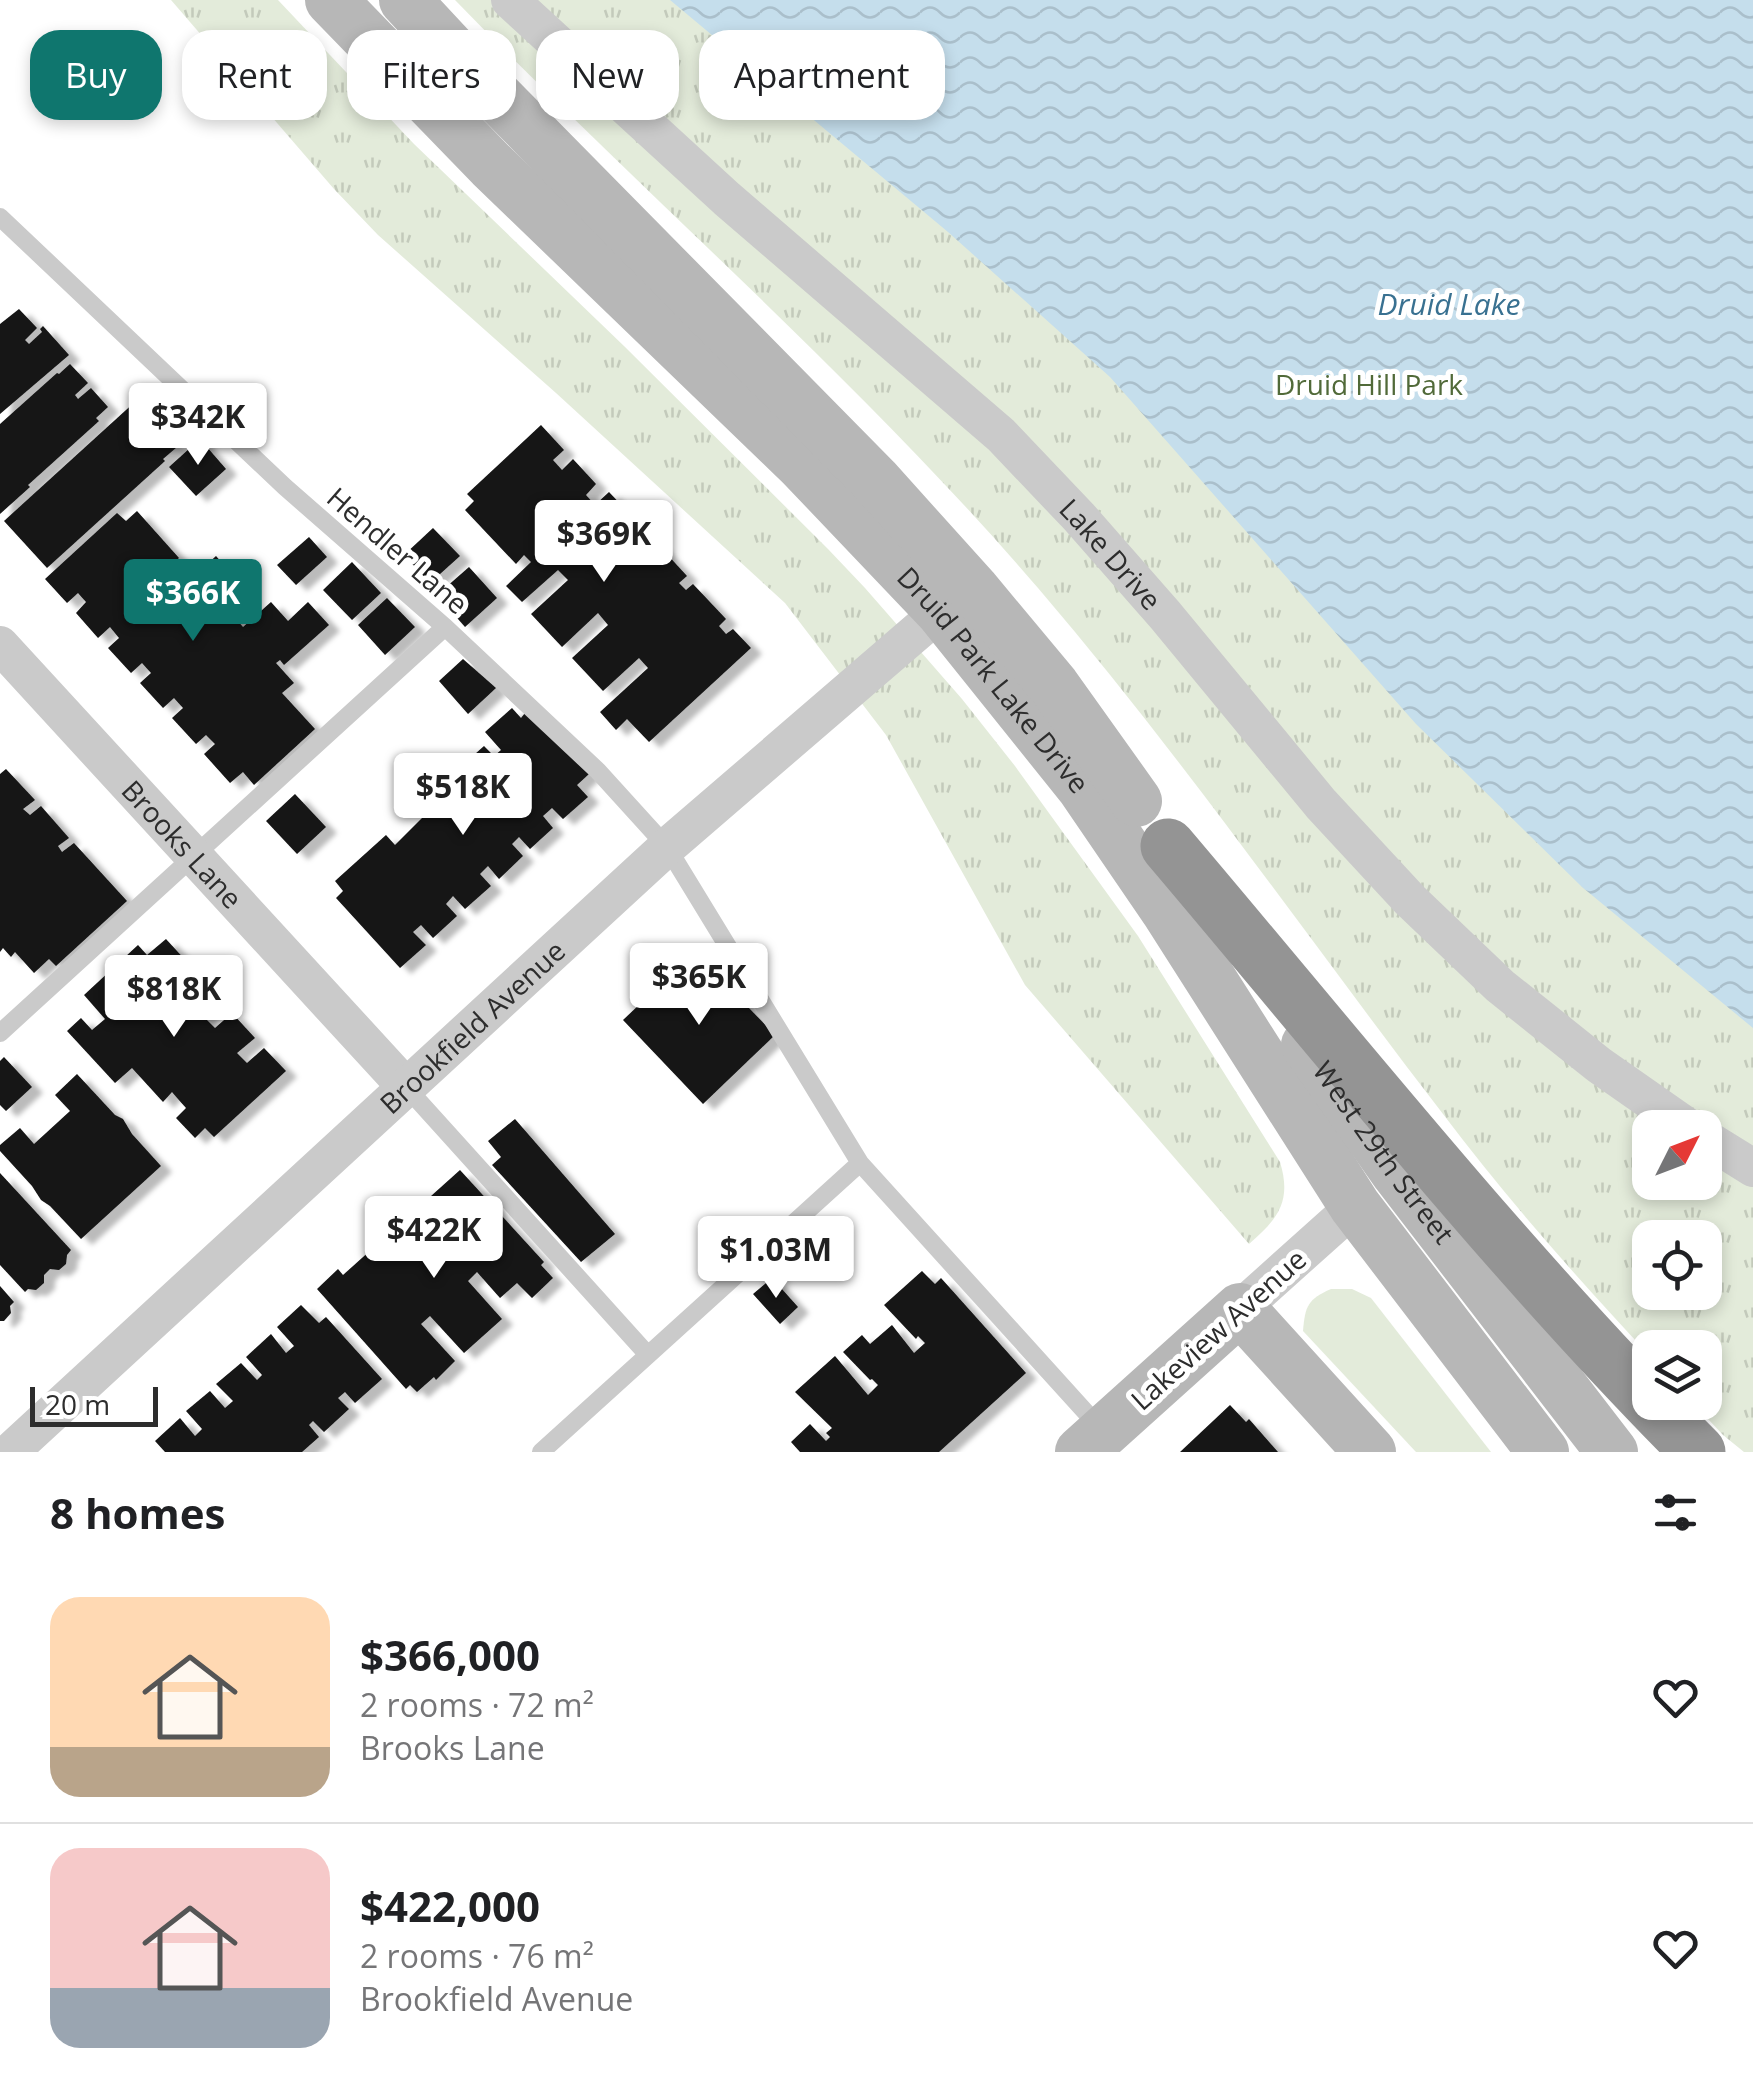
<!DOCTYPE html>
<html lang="en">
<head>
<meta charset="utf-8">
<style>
  :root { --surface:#fff; --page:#f6f6f6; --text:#202124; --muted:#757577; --line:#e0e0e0; --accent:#0f766e }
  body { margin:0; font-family:"Open Sans",sans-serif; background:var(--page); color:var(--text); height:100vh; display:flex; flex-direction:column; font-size:38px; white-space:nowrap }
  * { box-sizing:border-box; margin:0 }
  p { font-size:32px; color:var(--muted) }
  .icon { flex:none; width:55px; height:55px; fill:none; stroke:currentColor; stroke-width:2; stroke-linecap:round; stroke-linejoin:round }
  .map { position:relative; height:1452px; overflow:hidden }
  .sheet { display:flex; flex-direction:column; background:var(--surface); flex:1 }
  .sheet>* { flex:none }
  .top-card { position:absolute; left:30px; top:30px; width:1000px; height:90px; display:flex; gap:20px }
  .needle { width:65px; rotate:48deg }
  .tools { position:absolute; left:1632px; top:1110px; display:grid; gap:20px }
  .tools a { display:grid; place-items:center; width:90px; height:90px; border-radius:20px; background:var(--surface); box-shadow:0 5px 15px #0003; font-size:50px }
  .scale { position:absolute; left:30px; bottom:25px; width:128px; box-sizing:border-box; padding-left:10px; border:5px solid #2d2d2d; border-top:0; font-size:28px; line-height:35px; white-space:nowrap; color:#2d2d2d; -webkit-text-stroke:8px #fff; paint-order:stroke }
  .price { position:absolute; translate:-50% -85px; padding:0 22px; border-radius:10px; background:#fff; color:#222; font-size:32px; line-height:65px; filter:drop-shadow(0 2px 5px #0008) }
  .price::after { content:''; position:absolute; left:50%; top:60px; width:30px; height:22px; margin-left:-15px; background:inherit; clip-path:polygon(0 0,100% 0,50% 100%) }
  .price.selected { background:var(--accent); color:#fff }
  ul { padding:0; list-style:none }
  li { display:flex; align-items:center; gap:30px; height:250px; padding:0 50px }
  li+li { border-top:2px solid var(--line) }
  li span { display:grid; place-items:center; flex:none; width:280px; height:200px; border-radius:30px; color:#555 }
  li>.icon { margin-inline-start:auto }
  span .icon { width:120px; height:120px; fill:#fffc; stroke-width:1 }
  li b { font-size:42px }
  h2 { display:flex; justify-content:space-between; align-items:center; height:120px; padding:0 50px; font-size:42px }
  .tag { padding:0 35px; border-radius:30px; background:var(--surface); box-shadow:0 5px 15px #0003; font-size:35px; line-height:90px }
  .tag.selected { background:var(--accent); color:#fff }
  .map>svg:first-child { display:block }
  .grass { fill:#e3ebda }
  .park { fill:url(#park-tufts); fill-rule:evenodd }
  .water { fill:url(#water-waves) }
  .building { fill:#141414; filter:url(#shadow) }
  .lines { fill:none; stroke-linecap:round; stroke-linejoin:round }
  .lane { stroke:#cacaca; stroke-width:18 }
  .street { stroke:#cacaca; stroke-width:38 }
  .secondary { stroke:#b7b7b7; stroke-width:52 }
  .highway { stroke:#949494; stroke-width:55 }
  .labels { text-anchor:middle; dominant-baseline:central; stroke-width:10; stroke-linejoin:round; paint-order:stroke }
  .park-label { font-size:28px; fill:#516a39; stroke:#fff }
  .street-label { font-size:28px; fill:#2d2d2d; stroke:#fff }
  .water-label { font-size:30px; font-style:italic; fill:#397191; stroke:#fff }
</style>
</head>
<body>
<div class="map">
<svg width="1753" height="1452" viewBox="0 0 1753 1452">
  <defs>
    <pattern id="park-tufts" width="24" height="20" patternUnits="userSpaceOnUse" patternTransform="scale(2.5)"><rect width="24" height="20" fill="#e3ebda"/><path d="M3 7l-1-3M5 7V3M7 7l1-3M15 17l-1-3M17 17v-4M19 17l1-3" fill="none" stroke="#c3cabb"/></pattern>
    <pattern id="water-waves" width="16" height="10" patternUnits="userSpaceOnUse" patternTransform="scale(2.5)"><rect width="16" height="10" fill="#c5deec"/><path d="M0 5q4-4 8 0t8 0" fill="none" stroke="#aabfcb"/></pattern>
    <filter id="shadow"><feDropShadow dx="11" dy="6" stdDeviation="2.5" flood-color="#0004"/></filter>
  </defs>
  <rect width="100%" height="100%" fill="#fff"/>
  <path class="grass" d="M 1331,1289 L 1352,1289 L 1371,1298 L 1491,1452 L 1416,1452 L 1303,1331 C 1305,1306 1308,1299 1331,1289 Z"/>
  <path class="park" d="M 171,0 L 278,0 L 414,144 L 624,346 L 828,549 L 865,588 L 962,699 L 1015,766 L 1138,936 L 1280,1162 C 1292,1201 1278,1219 1249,1244 L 1025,985 L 886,735 L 785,603 L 556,393 L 378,235 L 334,189 Z
    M 455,0 L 1753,0 L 1753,1452 L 1744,1452 L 1723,1435 L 1693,1403 L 1705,1402 L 1705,1348 L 1650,1348 L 1650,1356 C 1578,1279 1507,1199 1443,1114 C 1308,939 1182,756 1038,588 C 858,378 647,198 455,0 ZM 1650,1128 L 1705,1128 L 1705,1182 L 1650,1182 ZM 1650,1238 L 1705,1238 L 1705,1292 L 1650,1292 Z"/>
  <path class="water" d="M 670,0 L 1753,0 L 1753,1028 L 1582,887 L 1416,724 L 1110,377 L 948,232 Z"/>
  <path class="building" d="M 19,309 L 37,328 L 25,340 L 29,344 L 42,332 L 40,329 L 43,326 L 69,355 L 0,414 L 0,324 Z
    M 70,364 L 88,383 L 75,395 L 78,399 L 91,388 L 108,407 L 96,418 L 99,421 L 28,485 L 30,487 L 0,514 L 0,424 L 57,373 L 59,374 Z
    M 148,390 L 169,413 L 143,437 L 145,439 L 158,427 L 177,447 L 163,459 L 165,461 L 47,568 L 4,521 Z
    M 541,425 L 564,450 L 553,460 L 562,470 L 573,459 L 596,484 L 586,495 L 595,505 L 609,492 L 646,531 L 638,538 L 646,546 L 653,539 L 687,576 L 679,583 L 686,590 L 693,584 L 726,619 L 719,626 L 726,634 L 733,629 L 751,648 L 649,742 L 627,719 L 616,730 L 600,712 L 648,668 L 639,658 L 603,691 L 572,658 L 608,625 L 598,613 L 562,647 L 531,614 L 568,580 L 558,570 L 522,602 L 506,586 L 531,562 L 524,555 L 516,564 L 465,510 L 474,501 L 467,494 Z
    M 200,439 L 226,469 L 196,496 L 169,467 Z
    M 137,511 L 179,558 L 169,567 L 185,585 L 216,556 L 239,582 L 226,593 L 228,595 L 210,612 L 218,621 L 229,611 L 243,627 L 271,602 L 288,621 L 308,602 L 329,625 L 284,665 L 280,660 L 276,663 L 294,683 L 282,693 L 315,729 L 254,785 L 243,772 L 230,783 L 204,754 L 215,744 L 206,735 L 196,744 L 172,718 L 183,708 L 174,698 L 163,708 L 140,683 L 151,673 L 142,663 L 131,673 L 108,648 L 119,638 L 110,627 L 98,638 L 76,613 L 86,602 L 78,593 L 67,603 L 45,579 L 117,513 L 126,521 Z
    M 433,528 L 460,556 L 430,583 L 404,555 Z
    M 309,537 L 327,557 L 296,585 L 277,565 Z
    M 352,562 L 381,593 L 352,620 L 323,590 Z
    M 469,567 L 497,598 L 465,627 L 437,595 Z
    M 387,598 L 415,627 L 385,655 L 358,625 Z
    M 463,659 L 496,688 L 468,714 L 439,681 Z
    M 512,708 L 521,718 L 525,713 L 589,774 L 577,785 L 588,797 L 563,819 L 552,808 L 543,816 L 553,828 L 530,849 L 519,837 L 512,844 L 523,856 L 499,879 L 488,866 L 480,874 L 491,886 L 465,909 L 453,896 L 446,904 L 457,916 L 433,938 L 421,925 L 413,932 L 426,945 L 400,968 L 336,898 L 343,891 L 335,881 L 386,835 L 395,845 L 433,807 L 423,795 L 438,781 L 451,796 L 474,773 L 465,763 L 484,746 L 494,756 L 501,750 L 485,732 Z
    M 6,769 L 35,800 L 23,809 L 30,815 L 41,806 L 69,838 L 58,846 L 62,852 L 74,843 L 127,901 L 56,966 L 49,959 L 34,973 L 15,952 L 11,957 L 3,948 L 0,952 L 0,774 Z
    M 295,794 L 326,827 L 297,854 L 266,821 Z
    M 166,939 L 188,963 L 169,979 L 181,991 L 199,976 L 222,1001 L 204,1017 L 215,1028 L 232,1013 L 255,1038 L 237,1053 L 247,1063 L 264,1048 L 286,1071 L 214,1137 L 205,1128 L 195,1138 L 176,1118 L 186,1108 L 178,1099 L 172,1092 L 163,1102 L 132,1068 L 115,1083 L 67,1031 L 81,1018 L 92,1030 L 105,1019 L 84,995 L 138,945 L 147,955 Z
    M 695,952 L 775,1035 L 703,1104 L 623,1020 Z
    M 4,1057 L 32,1087 L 6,1111 L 0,1105 L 0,1061 Z
    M 77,1074 L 115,1115 L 123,1119 L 132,1134 L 161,1166 L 81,1239 L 50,1206 L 41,1200 L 32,1186 L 0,1151 L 0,1145 L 20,1128 L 34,1144 L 70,1111 L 55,1095 Z
    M 515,1119 L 615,1234 L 581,1262 L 492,1165 L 501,1157 L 488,1141 Z
    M 460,1170 L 544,1262 L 541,1265 L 553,1278 L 532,1298 L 517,1283 L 500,1298 L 477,1272 L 468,1281 L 502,1319 L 464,1353 L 430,1316 L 421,1324 L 455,1361 L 436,1380 L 434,1377 L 417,1392 L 410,1385 L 406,1389 L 317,1289 L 338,1269 L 343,1275 Z
    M 0,1173 L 71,1250 L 67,1255 L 66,1264 L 59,1270 L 50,1269 L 44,1275 L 44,1283 L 36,1290 L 28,1289 L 25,1292 L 0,1265 Z
    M 922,1271 L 935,1284 L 941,1278 L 1026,1373 L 939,1452 L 800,1452 L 791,1442 L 810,1424 L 826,1441 L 830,1437 L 826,1433 L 832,1428 L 795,1392 L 835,1356 L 868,1395 L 878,1385 L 872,1379 L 870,1380 L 843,1352 L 862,1335 L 870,1344 L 892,1325 L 914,1353 L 925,1343 L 918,1336 L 916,1339 L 884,1305 Z
    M 772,1278 L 798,1307 L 780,1324 L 753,1294 Z
    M 0,1286 L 14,1302 L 10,1306 L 11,1313 L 4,1321 L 0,1321 Z
    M 301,1305 L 319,1323 L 326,1317 L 382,1379 L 355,1403 L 345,1392 L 338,1398 L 349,1409 L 324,1432 L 313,1421 L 309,1425 L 319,1437 L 302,1452 L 165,1452 L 155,1441 L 180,1418 L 195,1436 L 202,1429 L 186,1411 L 210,1391 L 225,1408 L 233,1401 L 216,1384 L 241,1363 L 257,1380 L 262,1375 L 246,1357 L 271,1334 L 286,1353 L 294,1346 L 277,1327 Z
    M 1230,1405 L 1246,1422 L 1249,1419 L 1278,1452 L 1180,1452 Z"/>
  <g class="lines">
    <path class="lane" d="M 0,217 L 285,487 L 445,627 L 598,771 L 667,847 L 860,1163 L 1100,1428
      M 0,1033 L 445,627
      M 406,1087 L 648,1355
      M 541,1452 L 860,1163"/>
    <g class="street">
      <path id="s1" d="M 510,0 L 727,199 L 1001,435 L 1079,517 L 1165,615 L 1321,804 L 1410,900 L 1500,986 L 1599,1065 L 1689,1128"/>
      <path id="s2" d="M 0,645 L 406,1087"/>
      <path d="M 1705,1138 L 1753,1168"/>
      <path d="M 1240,1309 L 1355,1206"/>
      <path id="s3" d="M 10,1452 L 667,847 L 941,611"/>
    </g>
    <g class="secondary">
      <path id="s4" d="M 331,0 L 491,165 L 802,465 L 941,611 L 1083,788 L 1167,911 L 1355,1206 L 1543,1452"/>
      <path d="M 405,0 L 458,57 L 875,480 L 974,590 L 1054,686 L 1136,801"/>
      <path id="s5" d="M 1307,1045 L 1397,1173 L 1612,1452"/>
      <path d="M 1081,1452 L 1240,1309 L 1370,1452"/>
    </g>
    <path class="highway" d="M 1168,846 C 1342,1051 1509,1262 1698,1452"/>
  </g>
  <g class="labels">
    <g class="park-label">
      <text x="1369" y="384">Druid Hill Park</text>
    </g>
    <g class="street-label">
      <text transform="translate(398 550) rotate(41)">Hendler Lane</text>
      <text stroke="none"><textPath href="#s1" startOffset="818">Lake Drive</textPath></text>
      <text stroke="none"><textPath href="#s4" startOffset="950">Druid Park Lake Drive</textPath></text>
      <text stroke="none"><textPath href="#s2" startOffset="270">Brooks Lane</textPath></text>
      <text stroke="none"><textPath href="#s3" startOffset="628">Brookfield Avenue</textPath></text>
      <text stroke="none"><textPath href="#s5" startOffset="132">West 29th Street</textPath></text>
      <text transform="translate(1218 1329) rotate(-42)">Lakeview Avenue</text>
    </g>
    <g class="water-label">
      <text x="1449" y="303">Druid Lake</text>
    </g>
  </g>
</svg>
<div class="tools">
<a><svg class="needle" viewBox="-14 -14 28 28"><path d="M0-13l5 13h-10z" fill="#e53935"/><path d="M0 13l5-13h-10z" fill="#757577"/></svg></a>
<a><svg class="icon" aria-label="locate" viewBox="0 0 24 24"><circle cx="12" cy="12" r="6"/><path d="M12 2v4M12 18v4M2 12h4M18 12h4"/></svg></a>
<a><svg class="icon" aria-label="layers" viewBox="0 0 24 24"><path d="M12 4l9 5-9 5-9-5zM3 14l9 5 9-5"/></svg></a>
</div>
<div class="scale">20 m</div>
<b class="price" style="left:198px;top:468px">$342K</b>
<b class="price" style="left:604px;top:585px">$369K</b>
<b class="price selected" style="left:193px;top:644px">$366K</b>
<b class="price" style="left:463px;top:838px">$518K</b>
<b class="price" style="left:699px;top:1028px">$365K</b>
<b class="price" style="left:174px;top:1040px">$818K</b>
<b class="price" style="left:434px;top:1281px">$422K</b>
<b class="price" style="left:776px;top:1301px">$1.03M</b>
<div class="top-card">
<a class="tag selected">Buy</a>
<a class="tag">Rent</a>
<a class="tag">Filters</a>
<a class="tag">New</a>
<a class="tag">Apartment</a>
</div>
</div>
<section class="sheet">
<h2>8 homes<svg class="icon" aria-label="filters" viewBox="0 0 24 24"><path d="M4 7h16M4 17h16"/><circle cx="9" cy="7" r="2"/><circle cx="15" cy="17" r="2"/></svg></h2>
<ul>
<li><span style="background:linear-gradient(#ffd9b3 75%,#b9a48a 0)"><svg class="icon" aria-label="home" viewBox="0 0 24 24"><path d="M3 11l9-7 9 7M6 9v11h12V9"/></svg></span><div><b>$366,000</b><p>2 rooms · 72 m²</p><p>Brooks Lane</p></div><svg class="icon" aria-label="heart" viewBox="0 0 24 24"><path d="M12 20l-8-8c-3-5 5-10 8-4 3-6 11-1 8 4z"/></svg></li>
<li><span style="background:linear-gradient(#f6c9c9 70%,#9aa5b1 0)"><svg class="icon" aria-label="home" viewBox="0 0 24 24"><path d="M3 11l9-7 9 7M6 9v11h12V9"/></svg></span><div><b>$422,000</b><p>2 rooms · 76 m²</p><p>Brookfield Avenue</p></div><svg class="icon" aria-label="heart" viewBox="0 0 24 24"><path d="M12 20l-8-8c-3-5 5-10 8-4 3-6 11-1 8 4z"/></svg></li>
</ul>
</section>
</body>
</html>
